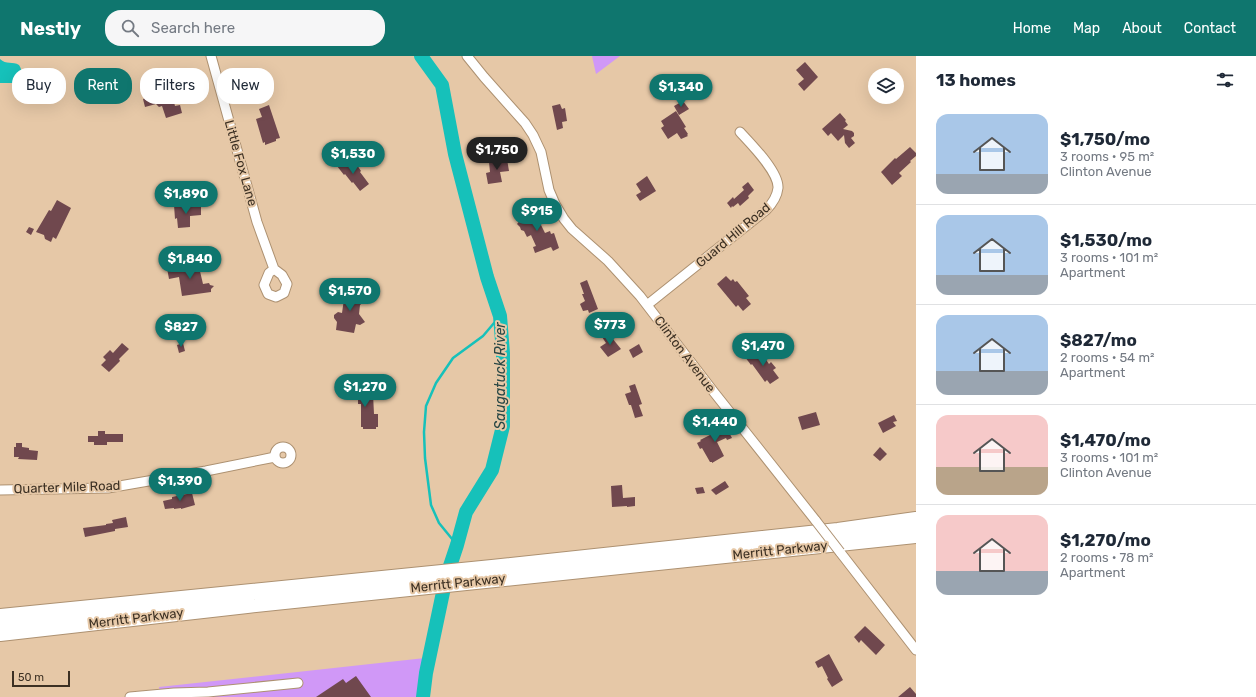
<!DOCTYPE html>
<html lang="en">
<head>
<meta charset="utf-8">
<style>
  :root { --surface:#fff; --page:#f6f6f7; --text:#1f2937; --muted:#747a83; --line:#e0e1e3; --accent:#0f766e }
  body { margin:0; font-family:Rubik,sans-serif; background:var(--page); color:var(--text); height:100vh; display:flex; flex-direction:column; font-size:15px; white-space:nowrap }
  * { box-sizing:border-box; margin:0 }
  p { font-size:13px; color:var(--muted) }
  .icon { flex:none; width:22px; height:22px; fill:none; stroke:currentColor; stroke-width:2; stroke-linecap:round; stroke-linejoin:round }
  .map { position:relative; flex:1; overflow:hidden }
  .details { display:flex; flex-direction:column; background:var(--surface); width:340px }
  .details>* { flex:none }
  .hud { position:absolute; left:12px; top:12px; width:380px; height:36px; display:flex; gap:8px }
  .tools { position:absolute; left:868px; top:12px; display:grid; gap:8px }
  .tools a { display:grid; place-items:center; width:36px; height:36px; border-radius:50%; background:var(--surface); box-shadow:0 4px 16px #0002; font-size:20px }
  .scale { position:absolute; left:12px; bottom:10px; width:58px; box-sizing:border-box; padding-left:4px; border:2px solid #3c3023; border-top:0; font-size:11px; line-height:14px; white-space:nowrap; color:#3c3023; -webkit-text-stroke:3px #e6c8a7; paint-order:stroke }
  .price { position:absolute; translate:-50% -34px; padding:0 9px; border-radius:14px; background:var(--accent); color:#fff; font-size:13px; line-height:26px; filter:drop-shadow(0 1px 2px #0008) }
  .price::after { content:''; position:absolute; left:50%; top:24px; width:12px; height:9px; margin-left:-6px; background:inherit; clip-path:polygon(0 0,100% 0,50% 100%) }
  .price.active { background:#222; color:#fff }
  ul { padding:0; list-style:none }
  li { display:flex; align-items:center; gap:12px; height:100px; padding:0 20px }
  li+li { border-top:1px solid var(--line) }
  li span { display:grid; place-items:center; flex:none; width:112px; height:80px; border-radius:12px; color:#555 }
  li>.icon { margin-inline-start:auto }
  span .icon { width:48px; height:48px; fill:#fffc; stroke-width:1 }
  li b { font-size:17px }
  h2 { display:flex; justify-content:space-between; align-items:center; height:48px; padding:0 20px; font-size:17px }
  .tag { padding:0 14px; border-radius:16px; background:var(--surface); box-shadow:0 4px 16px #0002; font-size:14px; line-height:36px }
  .tag.active { background:var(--accent); color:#fff }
  header { display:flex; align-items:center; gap:24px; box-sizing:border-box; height:56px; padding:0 20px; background:var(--accent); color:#fff }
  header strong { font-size:19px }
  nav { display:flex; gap:22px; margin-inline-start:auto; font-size:14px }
  .search { width:280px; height:36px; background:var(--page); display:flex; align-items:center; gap:10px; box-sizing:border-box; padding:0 14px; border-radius:16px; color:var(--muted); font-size:15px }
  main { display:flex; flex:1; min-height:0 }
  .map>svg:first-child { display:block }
  .green { fill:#d098f7 }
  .water { fill:#16c1ba }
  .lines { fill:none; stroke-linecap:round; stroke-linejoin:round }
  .stream { stroke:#16c1ba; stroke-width:2.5 }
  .river { stroke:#16c1ba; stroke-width:14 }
  .building { fill:#70484e }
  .street-casing { stroke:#ad9171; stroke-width:11 }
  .highway-casing { stroke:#ad9171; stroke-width:18 }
  .street { stroke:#fff; stroke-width:9 }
  .highway { stroke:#fff; stroke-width:16 }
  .street-bridge-casing { stroke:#ad9171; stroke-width:11; stroke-linecap:butt }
  .street-bridge { stroke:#fff; stroke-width:9 }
  .labels { text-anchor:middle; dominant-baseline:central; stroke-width:4; stroke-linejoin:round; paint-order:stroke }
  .street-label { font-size:13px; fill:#3c3023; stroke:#e6c8a7 }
  .water-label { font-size:14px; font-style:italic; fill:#284745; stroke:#e6c8a7 }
</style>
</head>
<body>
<header>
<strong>Nestly</strong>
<div class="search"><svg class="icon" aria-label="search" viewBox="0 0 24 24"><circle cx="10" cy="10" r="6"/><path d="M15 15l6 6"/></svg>Search here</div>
<nav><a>Home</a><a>Map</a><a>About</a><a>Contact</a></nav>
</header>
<main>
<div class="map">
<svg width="916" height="641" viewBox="0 0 916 641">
  <rect width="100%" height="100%" fill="#e6c8a7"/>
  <path class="green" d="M 592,0 L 620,0 L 596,18 Z
    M 425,602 L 420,631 L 421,641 L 161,641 L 159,631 Z"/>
  <path class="water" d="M 0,3 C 6,9 13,5 19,9 C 23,15 23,22 18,27 L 0,27 Z"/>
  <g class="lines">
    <path class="stream" d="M 457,489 L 439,467 L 431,449 L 425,402 L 424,376 L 426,350 L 436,327 L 453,302 L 483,280 L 500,260"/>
    <path class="river" d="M 421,0 L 442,29 L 455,98 L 487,221 L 500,260 L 503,297 L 503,370 L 492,414 L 466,456 L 457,489 L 446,522 L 426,617 L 423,641"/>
  </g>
  <path class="building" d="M 805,6 L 818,21 L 804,35 L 798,28 L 804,23 L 796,14 Z
    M 174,27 L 176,36 L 172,38 L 175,50 L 180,49 L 182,57 L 166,62 L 162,50 L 159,51 L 156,48 L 145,51 L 143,43 L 152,40 L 150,34 Z
    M 683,45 L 689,53 L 679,59 L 674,50 Z
    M 560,48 L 562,53 L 565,52 L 567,65 L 562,66 L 563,72 L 557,74 L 552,50 Z
    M 269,49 L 280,82 L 276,83 L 276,85 L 265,89 L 265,86 L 263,87 L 256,63 L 262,61 L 259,53 Z
    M 676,55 L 686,71 L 684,72 L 688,78 L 687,79 L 688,80 L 681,83 L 677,77 L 668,83 L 661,72 L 664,70 L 661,65 Z
    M 840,57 L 846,64 L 845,65 L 848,69 L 843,73 L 852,75 L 854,77 L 854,80 L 851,82 L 855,87 L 849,92 L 845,87 L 844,79 L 838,85 L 831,77 L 828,80 L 822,73 Z
    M 910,91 L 916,97 L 916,100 L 910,105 L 911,106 L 899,117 L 902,120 L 892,129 L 881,116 L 895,102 L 896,103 Z
    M 345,103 L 350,110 L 354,108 L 356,110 L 357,109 L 361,115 L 360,116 L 369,128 L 360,135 L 353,126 L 352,127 L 345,118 L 344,119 L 337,110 Z
    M 507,103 L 509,115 L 500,116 L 502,126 L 488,128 L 486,117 L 490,116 L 489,106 Z
    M 647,120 L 656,135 L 640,145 L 636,139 L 641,136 L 636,128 Z
    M 748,126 L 754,134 L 748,140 L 749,142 L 740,150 L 738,147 L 733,151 L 732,150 L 731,152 L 727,147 L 733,141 L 734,143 L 744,134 L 742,131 Z
    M 57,144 L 71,152 L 56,183 L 53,181 L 51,186 L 45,183 L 44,179 L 36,176 L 49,154 L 51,155 Z
    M 182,148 L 182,151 L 201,150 L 201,159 L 190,160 L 190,171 L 178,172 L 177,162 L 175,163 L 174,149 Z
    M 533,149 L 538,153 L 535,157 L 545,177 L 550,175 L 551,178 L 554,177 L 559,192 L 553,195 L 551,191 L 535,197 L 533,191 L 536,190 L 531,179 L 527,181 L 524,175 L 521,174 L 520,171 L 517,168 Z
    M 29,171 L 34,173 L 31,179 L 26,176 Z
    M 191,208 L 191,210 L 197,209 L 199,211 L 203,228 L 209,227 L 210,229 L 214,230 L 211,233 L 211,236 L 182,240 L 179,221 L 169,223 L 167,212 Z
    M 726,220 L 731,225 L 733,223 L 735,226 L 737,225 L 749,240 L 746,242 L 751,248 L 743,255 L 738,249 L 736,251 L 717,228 Z
    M 587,224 L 598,253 L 589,257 L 588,254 L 583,255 L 580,248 L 585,245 L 582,238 L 584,238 L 580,227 Z
    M 342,236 L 365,238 L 366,240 L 366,244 L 360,249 L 359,258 L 365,266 L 360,269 L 356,268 L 354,277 L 336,274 L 337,266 L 334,262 L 334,259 L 338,256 L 342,257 L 344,243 L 342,243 Z
    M 608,277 L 621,293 L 608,301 L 600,291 L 606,287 L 602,281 Z
    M 122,287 L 129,293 L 119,303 L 120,305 L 109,316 L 101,309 L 106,304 L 103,301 L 110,294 L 113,297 Z
    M 183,287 L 185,295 L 179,297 L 177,289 Z
    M 639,288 L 643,296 L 633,302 L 629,294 Z
    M 756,293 L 761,299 L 762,298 L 769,308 L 771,306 L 776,312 L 773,314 L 779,322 L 770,328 L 767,324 L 765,326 L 752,308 L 751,309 L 745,301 Z
    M 349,327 L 356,327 L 356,329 L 358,329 L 358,338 L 373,338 L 374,358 L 378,358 L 378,371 L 376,371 L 376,373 L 363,373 L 363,371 L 361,371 L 361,348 L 358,348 L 358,339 L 349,339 Z
    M 635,328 L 642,348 L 639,349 L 643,360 L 635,362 L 631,349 L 629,349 L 625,338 L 631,336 L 629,330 Z
    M 816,356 L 820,369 L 802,374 L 798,361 Z
    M 894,359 L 897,365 L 893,366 L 896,370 L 883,377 L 878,367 Z
    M 724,367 L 732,382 L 727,384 L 726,382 L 717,386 L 724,400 L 712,407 L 712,406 L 710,406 L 702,392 L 700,393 L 697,387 L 701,385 L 700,384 L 710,379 L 709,376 L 720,371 L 718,369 Z
    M 98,375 L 105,375 L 105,378 L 123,378 L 123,386 L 107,386 L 107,389 L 94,389 L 94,386 L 88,386 L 88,380 L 98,380 Z
    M 16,387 L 22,387 L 22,391 L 29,392 L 29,394 L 38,395 L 37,404 L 18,403 L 19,401 L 14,401 L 14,391 L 16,391 Z
    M 880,391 L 887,398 L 880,405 L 873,399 Z
    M 725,425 L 729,431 L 716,439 L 711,434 Z
    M 622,429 L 623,442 L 635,441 L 635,450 L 627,451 L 627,450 L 612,451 L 611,430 Z
    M 703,431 L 705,437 L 697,438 L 695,432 Z
    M 192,437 L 195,449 L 181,453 L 181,452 L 174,453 L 174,452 L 165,453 L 163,445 L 172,443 L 172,441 Z
    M 126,461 L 128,471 L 115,473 L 115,475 L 85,481 L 83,472 L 106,469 L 106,468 L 113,467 L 112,464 Z
    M 865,570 L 885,589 L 876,599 L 861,584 L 859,587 L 854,581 Z
    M 829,598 L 843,624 L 832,631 L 827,623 L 828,622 L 822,610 L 818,612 L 815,606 Z
    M 356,620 L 371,641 L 316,641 L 343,623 L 346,627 Z
    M 910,631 L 916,638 L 916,641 L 898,641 Z"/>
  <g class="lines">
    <defs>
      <path id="street" d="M 211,0 L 257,166 L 274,213 L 282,219 L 287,228 L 284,237 L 276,241 L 268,238 L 264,229 L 269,217 L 274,213
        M 467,0 L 484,21 L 525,67 L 533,79 L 541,96 L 549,134 L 555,148 L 564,163 L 572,173 L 608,205 L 640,240 L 713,335 L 816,465
        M 647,249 L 766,154 C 772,148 777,141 778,132 C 779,116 751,88 740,76
        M275 399a8 8 0 1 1 16 0a8 8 0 1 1-16 0Z
        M 0,434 L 108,432 L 206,415 L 275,401
        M 840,496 L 916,594
        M 130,641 L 174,637 L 208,636 L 298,627"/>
      <path id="highway" d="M 0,561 L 492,512 L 838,475 L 916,464
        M 0,577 L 247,549 L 916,479"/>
    </defs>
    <use href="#street" class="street-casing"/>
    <use href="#highway" class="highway-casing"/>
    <use href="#street" class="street"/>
    <use href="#highway" class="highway"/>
    <defs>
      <path id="street-bridge" d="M 816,465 L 840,496"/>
    </defs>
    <use href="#street-bridge" class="street-bridge-casing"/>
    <use href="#street-bridge" class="street-bridge"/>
  </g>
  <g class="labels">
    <g class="street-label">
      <text transform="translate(241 107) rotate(74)">Little Fox Lane</text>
      <text transform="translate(733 179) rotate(-40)">Guard Hill Road</text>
      <text transform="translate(685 298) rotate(53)">Clinton Avenue</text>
      <text transform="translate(67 431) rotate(-2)">Quarter Mile Road</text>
      <text transform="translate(780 494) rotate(-6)">Merritt Parkway</text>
      <text transform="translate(458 527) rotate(-6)">Merritt Parkway</text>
      <text transform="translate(136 562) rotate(-7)">Merritt Parkway</text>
    </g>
    <g class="water-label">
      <text transform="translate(500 320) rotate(-90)">Saugatuck River</text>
    </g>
  </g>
</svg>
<div class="tools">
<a><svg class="icon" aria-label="layers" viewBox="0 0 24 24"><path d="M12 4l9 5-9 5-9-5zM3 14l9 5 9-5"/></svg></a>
</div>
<div class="scale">50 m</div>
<b class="price" style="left:681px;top:52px">$1,340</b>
<b class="price active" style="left:497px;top:115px">$1,750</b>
<b class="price" style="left:353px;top:119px">$1,530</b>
<b class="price" style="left:186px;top:159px">$1,890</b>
<b class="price" style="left:537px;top:176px">$915</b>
<b class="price" style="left:190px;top:224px">$1,840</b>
<b class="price" style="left:350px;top:256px">$1,570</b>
<b class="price" style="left:610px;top:290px">$773</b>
<b class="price" style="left:181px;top:292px">$827</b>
<b class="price" style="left:763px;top:311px">$1,470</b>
<b class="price" style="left:365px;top:352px">$1,270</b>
<b class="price" style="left:715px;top:387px">$1,440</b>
<b class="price" style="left:180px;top:446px">$1,390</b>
<div class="hud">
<a class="tag">Buy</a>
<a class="tag active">Rent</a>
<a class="tag">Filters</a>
<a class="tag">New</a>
</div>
</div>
<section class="details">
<h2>13 homes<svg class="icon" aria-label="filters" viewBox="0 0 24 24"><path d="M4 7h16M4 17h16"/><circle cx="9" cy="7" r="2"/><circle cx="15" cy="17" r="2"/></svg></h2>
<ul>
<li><span style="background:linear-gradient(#a9c7e8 75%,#9aa5b1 0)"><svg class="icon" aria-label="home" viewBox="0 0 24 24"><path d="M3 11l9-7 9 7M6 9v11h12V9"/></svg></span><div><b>$1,750/mo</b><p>3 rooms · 95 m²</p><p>Clinton Avenue</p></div></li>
<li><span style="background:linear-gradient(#a9c7e8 75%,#9aa5b1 0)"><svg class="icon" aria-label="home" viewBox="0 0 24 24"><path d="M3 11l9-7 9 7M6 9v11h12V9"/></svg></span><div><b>$1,530/mo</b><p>3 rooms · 101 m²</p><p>Apartment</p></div></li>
<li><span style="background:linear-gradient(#a9c7e8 70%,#9aa5b1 0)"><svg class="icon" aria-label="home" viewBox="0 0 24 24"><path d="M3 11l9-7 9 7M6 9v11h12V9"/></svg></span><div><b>$827/mo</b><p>2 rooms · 54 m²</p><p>Apartment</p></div></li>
<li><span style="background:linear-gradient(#f6c9c9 65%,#b9a48a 0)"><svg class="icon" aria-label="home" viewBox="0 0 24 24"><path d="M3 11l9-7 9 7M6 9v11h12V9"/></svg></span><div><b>$1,470/mo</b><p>3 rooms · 101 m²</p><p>Clinton Avenue</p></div></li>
<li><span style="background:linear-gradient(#f6c9c9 70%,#9aa5b1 0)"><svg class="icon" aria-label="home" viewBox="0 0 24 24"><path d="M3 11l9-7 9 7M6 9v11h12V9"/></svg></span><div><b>$1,270/mo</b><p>2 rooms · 78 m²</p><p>Apartment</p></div></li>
</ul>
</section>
</main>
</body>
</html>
